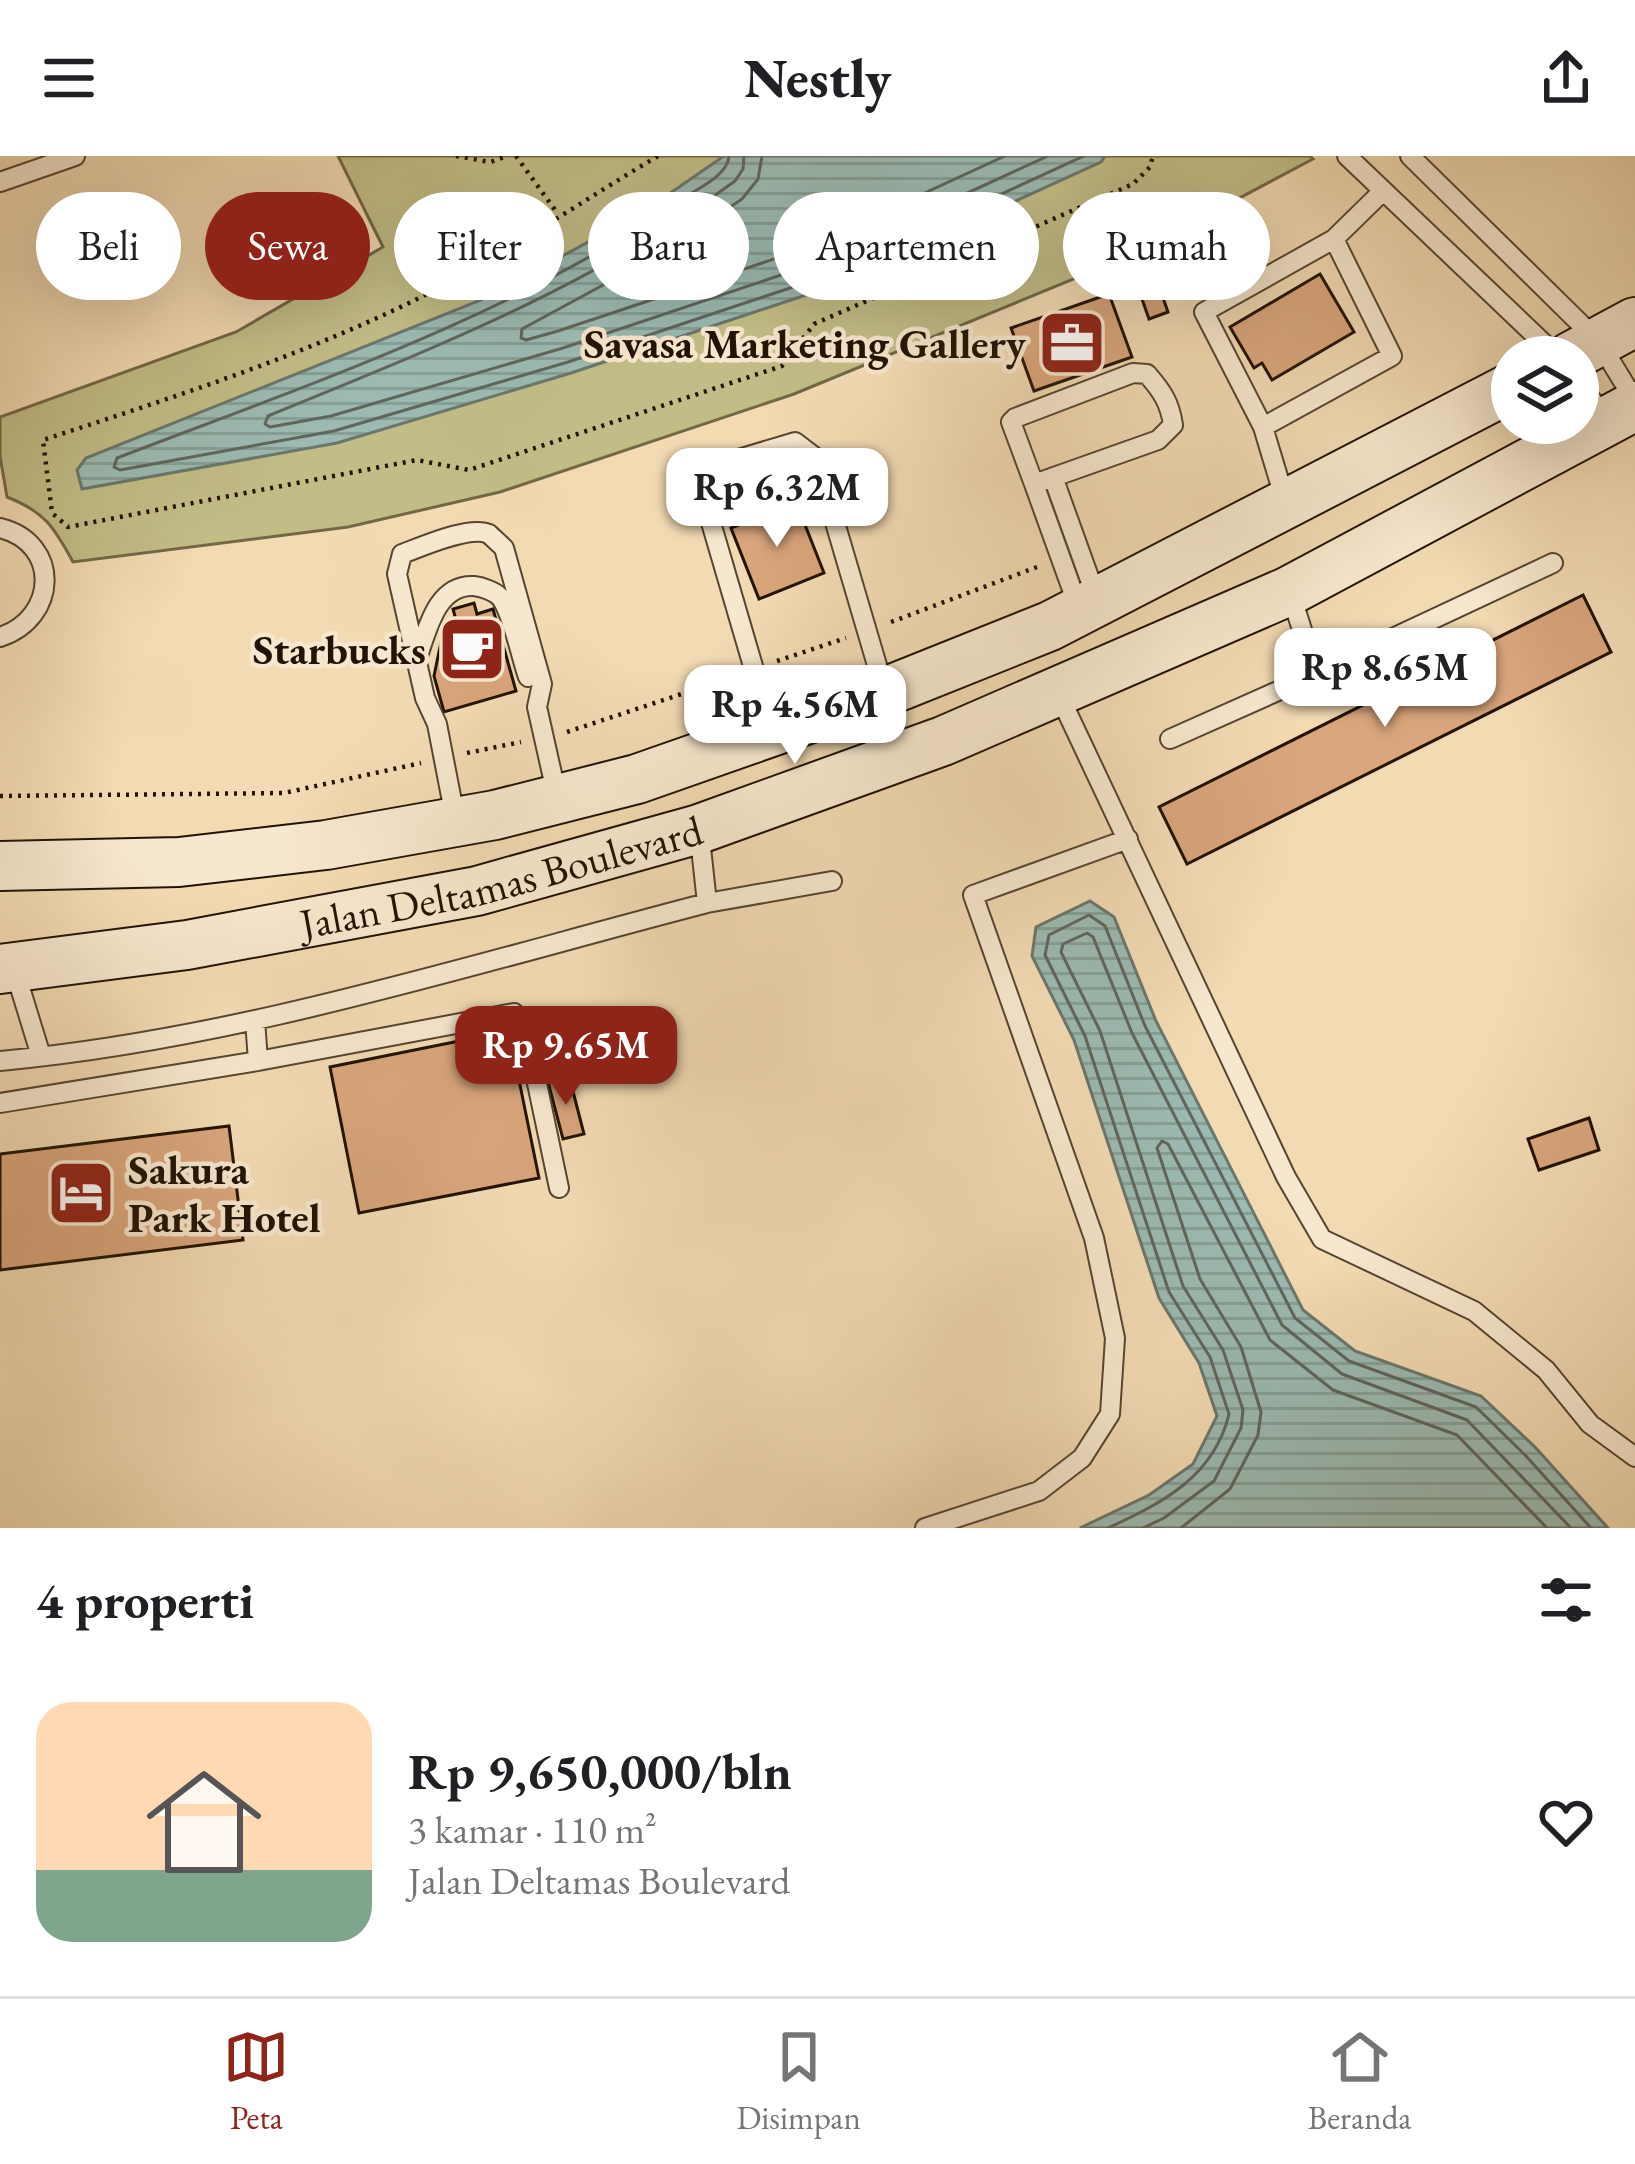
<!DOCTYPE html>
<html lang="id">
<head>
<meta charset="utf-8">
<style>
  :root { --surface:#fff; --page:#f6f6f6; --text:#202124; --muted:#757577; --line:#e0e0e0; --accent:#8f2418 }
  body { margin:0; font-family:"EB Garamond",serif; background:var(--page); color:var(--text); height:100vh; display:flex; flex-direction:column; font-size:45px; white-space:nowrap }
  * { box-sizing:border-box; margin:0 }
  p { font-size:39px; color:var(--muted) }
  .icon { flex:none; width:66px; height:66px; fill:none; stroke:currentColor; stroke-width:2; stroke-linecap:round; stroke-linejoin:round }
  .map { position:relative; height:1372px; overflow:hidden }
  .drawer { display:flex; flex-direction:column; background:var(--surface); flex:1 }
  .drawer>* { flex:none }
  .banner { position:absolute; left:36px; top:36px; width:1563px; height:108px; display:flex; gap:24px }
  .buttons { position:absolute; left:1491px; top:180px; display:grid; gap:24px }
  .buttons a { display:grid; place-items:center; width:108px; height:108px; border-radius:50%; background:var(--surface); box-shadow:0 12px 48px #0002; font-size:60px }
  .price { position:absolute; translate:-50% -102px; padding:0 27px; border-radius:24px; background:#fff; color:#222; font-size:39px; line-height:78px; filter:drop-shadow(0 3px 6px #0008) }
  .price::after { content:''; position:absolute; left:50%; top:72px; width:36px; height:27px; margin-left:-18px; background:inherit; clip-path:polygon(0 0,100% 0,50% 100%) }
  .price.active { background:var(--accent); color:#fff }
  ul { padding:0; list-style:none }
  li { display:flex; align-items:center; gap:36px; height:300px; padding:0 36px }
  li span { display:grid; place-items:center; flex:none; width:336px; height:240px; border-radius:36px; color:#555 }
  li>.icon { margin-inline-start:auto }
  span .icon { width:144px; height:144px; fill:#fffc; stroke-width:1 }
  li b { font-size:51px }
  h2 { display:flex; justify-content:space-between; align-items:center; height:144px; padding:0 36px; font-size:51px }
  .pill { padding:0 42px; border-radius:54px; background:var(--surface); box-shadow:0 12px 48px #0002; font-size:42px; line-height:108px }
  .pill.active { background:var(--accent); color:#fff }
  header { display:flex; justify-content:space-between; align-items:center; height:156px; padding:0 36px; background:var(--surface); font-size:54px; font-weight:800 }
  .tab-bar { display:flex; justify-content:space-around; align-items:center; height:168px; border-top:3px solid var(--line); background:var(--surface); font-size:33px; color:var(--muted) }
  .tab-bar a { display:grid; justify-items:center; gap:6px }
  .tab-bar .active { color:var(--accent) }
  .map>svg:first-child { display:block }
  .green { fill:#c2bd87; stroke:#726846; stroke-width:3 }
  .water { fill:url(#water-rules); stroke:#6b776c; stroke-width:3 }
  .lines { fill:none; stroke-linecap:round; stroke-linejoin:round }
  .shore { stroke:#5f665b; stroke-width:3 }
  .building { fill:#d9a57b; stroke:#221304; stroke-width:3 }
  .lane-casing { stroke:#564530; stroke-width:22 }
  .secondary-casing { stroke:#221304; stroke-width:52 }
  .path { stroke:#221304; stroke-width:4.5; stroke-dasharray:3 6; stroke-linecap:butt }
  .lane { stroke:#f7e7ce; stroke-width:18 }
  .secondary { stroke:#f7e7ce; stroke-width:48 }
  .labels { text-anchor:middle; dominant-baseline:central; stroke-width:9; stroke-linejoin:round; paint-order:stroke }
  .poi-label { font-size:42px; font-weight:bold; fill:#221304; stroke:#f7e7ce; text-anchor:end }
  .street-label { font-size:42px; fill:#221304; stroke:#f7e7ce }
</style>
</head>
<body>
<header><svg class="icon" aria-label="menu" viewBox="0 0 24 24"><path d="M4 6h16M4 12h16M4 18h16"/></svg>Nestly<svg class="icon" aria-label="share" viewBox="0 0 24 24"><path d="M12 15V3M7 8l5-5 5 5M5 13v7h14v-7"/></svg></header>
<div class="map">
<svg width="1635" height="1372" viewBox="0 0 1635 1372">
  <defs>
    <pattern id="water-rules" width="6" height="5" patternUnits="userSpaceOnUse" patternTransform="scale(3)"><rect width="6" height="5" fill="#9cbab2"/><path d="M0 2.5h6" fill="none" stroke="#869f97"/></pattern>
  </defs>
  <rect width="100%" height="100%" fill="#f2dab3"/>
  <filter id="stains"><feTurbulence type="fractalNoise" baseFrequency=".00167" numOctaves="4"/><feColorMatrix values="0 0 0 0 .2 0 0 0 0 .09 0 0 0 0 .02 0 0 0 .5 -.17"/></filter>
  <radialGradient id="worn" r=".72"><stop offset=".6" stop-color="#630" stop-opacity="0"/><stop offset="1" stop-color="#630" stop-opacity=".3"/></radialGradient>
  <path class="green" d="M 338,0 L 1310,0 L 1313,3 L 1132,99 L 794,238 L 500,336 L 348,371 L 73,406 C 54,371 45,356 7,341 L 0,300 L 0,261 L 236,176 L 383,91 Z"/>
  <path class="water" d="M 724,0 L 1105,0 L 1101,6 L 818,135 L 571,217 L 337,287 L 82,333 L 77,314 L 86,302 L 481,144 L 640,58 Z
    M 1090,745 L 1114,761 L 1156,865 L 1303,1154 L 1355,1195 L 1481,1240 L 1535,1291 L 1608,1372 L 1080,1372 L 1149,1339 L 1193,1308 L 1217,1260 L 1199,1207 L 1159,1142 L 1074,884 L 1032,800 L 1036,771 Z"/>
  <g class="lines">
    <path class="shore" d="M 729,0 C 727,20 700,31 684,42 C 513,160 310,228 117,302 L 114,311 L 120,314 L 334,275 L 568,206 L 814,124 L 1084,0
      M 744,0 L 743,13 L 735,25 C 592,131 431,193 268,260 L 265,268 L 270,271 L 331,260 L 563,192 L 808,110 L 1048,0
      M 762,0 L 758,23 L 742,43 L 664,96 L 522,173 L 521,182 L 526,184 L 558,175 L 801,94 L 1005,0
      M 1108,1372 C 1162,1347 1214,1321 1229,1258 L 1210,1201 L 1169,1136 L 1085,880 L 1045,799 L 1049,779 L 1089,759 L 1105,770 L 1145,870 L 1295,1162 L 1349,1205 L 1476,1251 L 1526,1300 L 1591,1372
      M 1143,1372 L 1164,1362 L 1214,1325 L 1241,1272 L 1243,1254 L 1223,1194 L 1183,1130 L 1100,875 L 1061,796 L 1063,788 L 1087,777 L 1093,781 L 1132,877 L 1282,1169 L 1342,1218 L 1467,1264 L 1571,1372
      M 1181,1372 L 1230,1333 L 1258,1279 L 1261,1256 L 1241,1191 L 1200,1123 L 1157,992 L 1162,985 L 1168,988 L 1270,1184 L 1333,1234 L 1457,1279 L 1547,1372"/>
  </g>
  <path class="building" d="M 1202,109 L 1209,121 L 1185,134 L 1178,122 Z
    M 1154,116 L 1168,156 L 1149,163 L 1135,123 Z
    M 1320,118 L 1354,176 L 1272,224 L 1262,207 L 1254,212 L 1230,171 Z
    M 1109,138 L 1132,201 L 1034,235 L 1011,172 Z
    M 796,346 L 824,417 L 759,443 L 731,372 Z
    M 1583,439 L 1611,496 L 1187,708 L 1159,651 Z
    M 474,447 L 477,458 L 493,453 L 516,535 L 444,556 L 434,520 L 445,467 L 456,464 L 453,453 Z
    M 509,875 L 539,1022 L 359,1057 L 330,911 Z
    M 569,920 L 584,978 L 563,983 L 548,926 Z
    M 1589,962 L 1599,994 L 1539,1014 L 1528,983 Z
    M 229,970 L 243,1084 L 0,1114 L 0,998 Z"/>
  <g class="lines">
    <defs>
      <path id="lane" d="M 1347,0 L 1558,201
        M 1410,0 L 1599,186 L 1635,245
        M 0,26 L 75,0
        M 1334,83 L 1392,200 L 1263,271 L 1204,156 L 1334,83 L 1383,35
        M 1133,217 L 1147,218 C 1162,235 1170,247 1173,269 L 1158,284 L 1034,328 L 1011,266 L 1015,262 Z
        M 1578,226 L 1607,264
        M 1263,271 L 1285,344
        M 1053,321 L 1098,446
        M 1034,328 L 1078,450
        M 0,372 C 61,387 58,462 0,481
        M 1291,439 L 1316,518 L 1553,407
        M 416,505 C 427,477 435,428 474,430 C 482,431 494,435 500,441 C 512,455 521,502 528,521
        M 1058,537 L 1286,1021 L 1322,1083 L 1474,1155 L 1546,1214 L 1590,1268 L 1635,1301
        M 772,575 L 700,329 L 715,310 L 795,286 L 816,302 L 884,533
        M 1170,583 L 1316,518
        M 456,666 L 437,568 L 425,542 L 397,418 L 402,398 C 421,391 470,369 489,378 C 490,379 503,391 504,392 L 542,528 L 537,551 L 557,640
        M 707,747 L 832,725
        M 14,812 L 41,900
        M 255,864 L 258,905 L 514,857 L 526,875 L 559,1032
        M 0,905 C 240,883 475,807 707,747 L 699,673
        M 0,947 L 258,905
        M 925,1372 L 1039,1335 L 1082,1302 L 1110,1258 L 1115,1182 L 1094,1082 L 973,739 L 1128,683"/>
      <g id="secondary">
        <path d="M 1570,201 L 1635,166"/>
        <path d="M 0,710 L 179,706 L 326,689 L 495,659 L 637,623 L 885,536 L 1050,470 L 1512,231"/>
        <path id="s1" d="M 0,813 L 187,789 L 477,735 L 699,673 L 943,585 L 1289,435 L 1635,250"/>
      </g>
    </defs>
    <use href="#lane" class="lane-casing"/>
    <use href="#secondary" class="secondary-casing"/>
    <path class="path" d="M 456,0 L 490,6 L 507,0
      M 516,0 L 558,58
      M 658,0 C 577,48 498,103 413,145 C 294,203 168,243 43,284 L 52,357 L 68,371 L 417,304 L 469,314 L 782,210 L 814,168 L 1133,28 L 1150,11 L 1153,0
      M 891,466 L 1037,411
      M 777,505 L 846,482
      M 567,576 L 733,521
      M 467,597 L 521,586
      M 0,640 L 284,637 L 421,607"/>
    <use href="#lane" class="lane"/>
    <use href="#secondary" class="secondary"/>
  </g>
  <defs>
    <symbol id="office-square" viewBox="-11 -11 22 22"><rect x="-9" y="-9" width="18" height="18" rx="4" fill="#8f2418" stroke="#f7e7ce"/><path d="M-6-3h4V-5.5h4V-3h4V5H-6ZM-1-4.5V-3h2v-1.5ZM-6 0V1H6V0Z" fill="#fff"/></symbol>
    <symbol id="cafe-square" viewBox="-11 -11 22 22"><rect x="-9" y="-9" width="18" height="18" rx="4" fill="#8f2418" stroke="#f7e7ce"/><path d="M-5.5-4.5H6V0H3Q3 3.5 0 3.5H-2.5Q-5.5 3.5-5.5 0ZM3-3.2v2h1.7v-2ZM-6 4.5H4V6H-6Z" fill="#fff"/></symbol>
    <symbol id="hotel-square" viewBox="-11 -11 22 22"><rect x="-9" y="-9" width="18" height="18" rx="4" fill="#8f2418" stroke="#f7e7ce"/><path d="M-6-4.5h1.5V1H6V5H4.5V3h-9V5H-6ZM-4 0a1.8 1.8 0 1 1 3.6 0ZM.5 0V-2.5h3Q6-2.5 6 0Z" fill="#fff"/></symbol>
  </defs>
  <g fill-rule="evenodd">
    <use href="#office-square" x="1034" y="149" width="76" height="76"/>
    <use href="#cafe-square" x="434" y="455" width="76" height="76"/>
    <use href="#hotel-square" x="43" y="999" width="76" height="76"/>
  </g>
  <g class="labels">
    <g class="poi-label">
      <text x="1026" y="187">Savasa Marketing Gallery</text>
      <text x="426" y="493">Starbucks</text>
      <text x="128" y="1013" text-anchor="start">Sakura<tspan x="128" dy="48">Park Hotel</tspan></text>
    </g>
    <g class="street-label">
      <text stroke="none"><textPath href="#s1" startOffset="510">Jalan Deltamas Boulevard</textPath></text>
    </g>
  </g>
  <rect width="100%" height="100%" filter="url(#stains)"/>
  <rect width="100%" height="100%" fill="url(#worn)"/>
</svg>
<div class="buttons">
<a><svg class="icon" aria-label="layers" viewBox="0 0 24 24"><path d="M12 4l9 5-9 5-9-5zM3 14l9 5 9-5"/></svg></a>
</div>
<b class="price" style="left:777px;top:394px">Rp 6.32M</b>
<b class="price" style="left:1385px;top:574px">Rp 8.65M</b>
<b class="price" style="left:795px;top:611px">Rp 4.56M</b>
<b class="price active" style="left:566px;top:952px">Rp 9.65M</b>
<div class="banner">
<a class="pill">Beli</a>
<a class="pill active">Sewa</a>
<a class="pill">Filter</a>
<a class="pill">Baru</a>
<a class="pill">Apartemen</a>
<a class="pill">Rumah</a>
</div>
</div>
<section class="drawer">
<h2>4 properti<svg class="icon" aria-label="filters" viewBox="0 0 24 24"><path d="M4 7h16M4 17h16"/><circle cx="9" cy="7" r="2"/><circle cx="15" cy="17" r="2"/></svg></h2>
<ul>
<li><span style="background:linear-gradient(#ffd9b3 70%,#7fa58c 0)"><svg class="icon" aria-label="home" viewBox="0 0 24 24"><path d="M3 11l9-7 9 7M6 9v11h12V9"/></svg></span><div><b>Rp 9,650,000/bln</b><p>3 kamar · 110 m²</p><p>Jalan Deltamas Boulevard</p></div><svg class="icon" aria-label="heart" viewBox="0 0 24 24"><path d="M12 20l-8-8c-3-5 5-10 8-4 3-6 11-1 8 4z"/></svg></li>
</ul>
</section>
<nav class="tab-bar">
<a class="active"><svg class="icon" aria-label="map" viewBox="0 0 24 24"><path d="M3 6l6-2 6 2 6-2v14l-6 2-6-2-6 2zM9 4v14M15 6v14"/></svg>Peta</a>
<a><svg class="icon" aria-label="saved" viewBox="0 0 24 24"><path d="M7 4h10v16l-5-4-5 4z"/></svg>Disimpan</a>
<a><svg class="icon" aria-label="home" viewBox="0 0 24 24"><path d="M3 11l9-7 9 7M6 9v11h12V9"/></svg>Beranda</a>
</nav>
</body>
</html>
